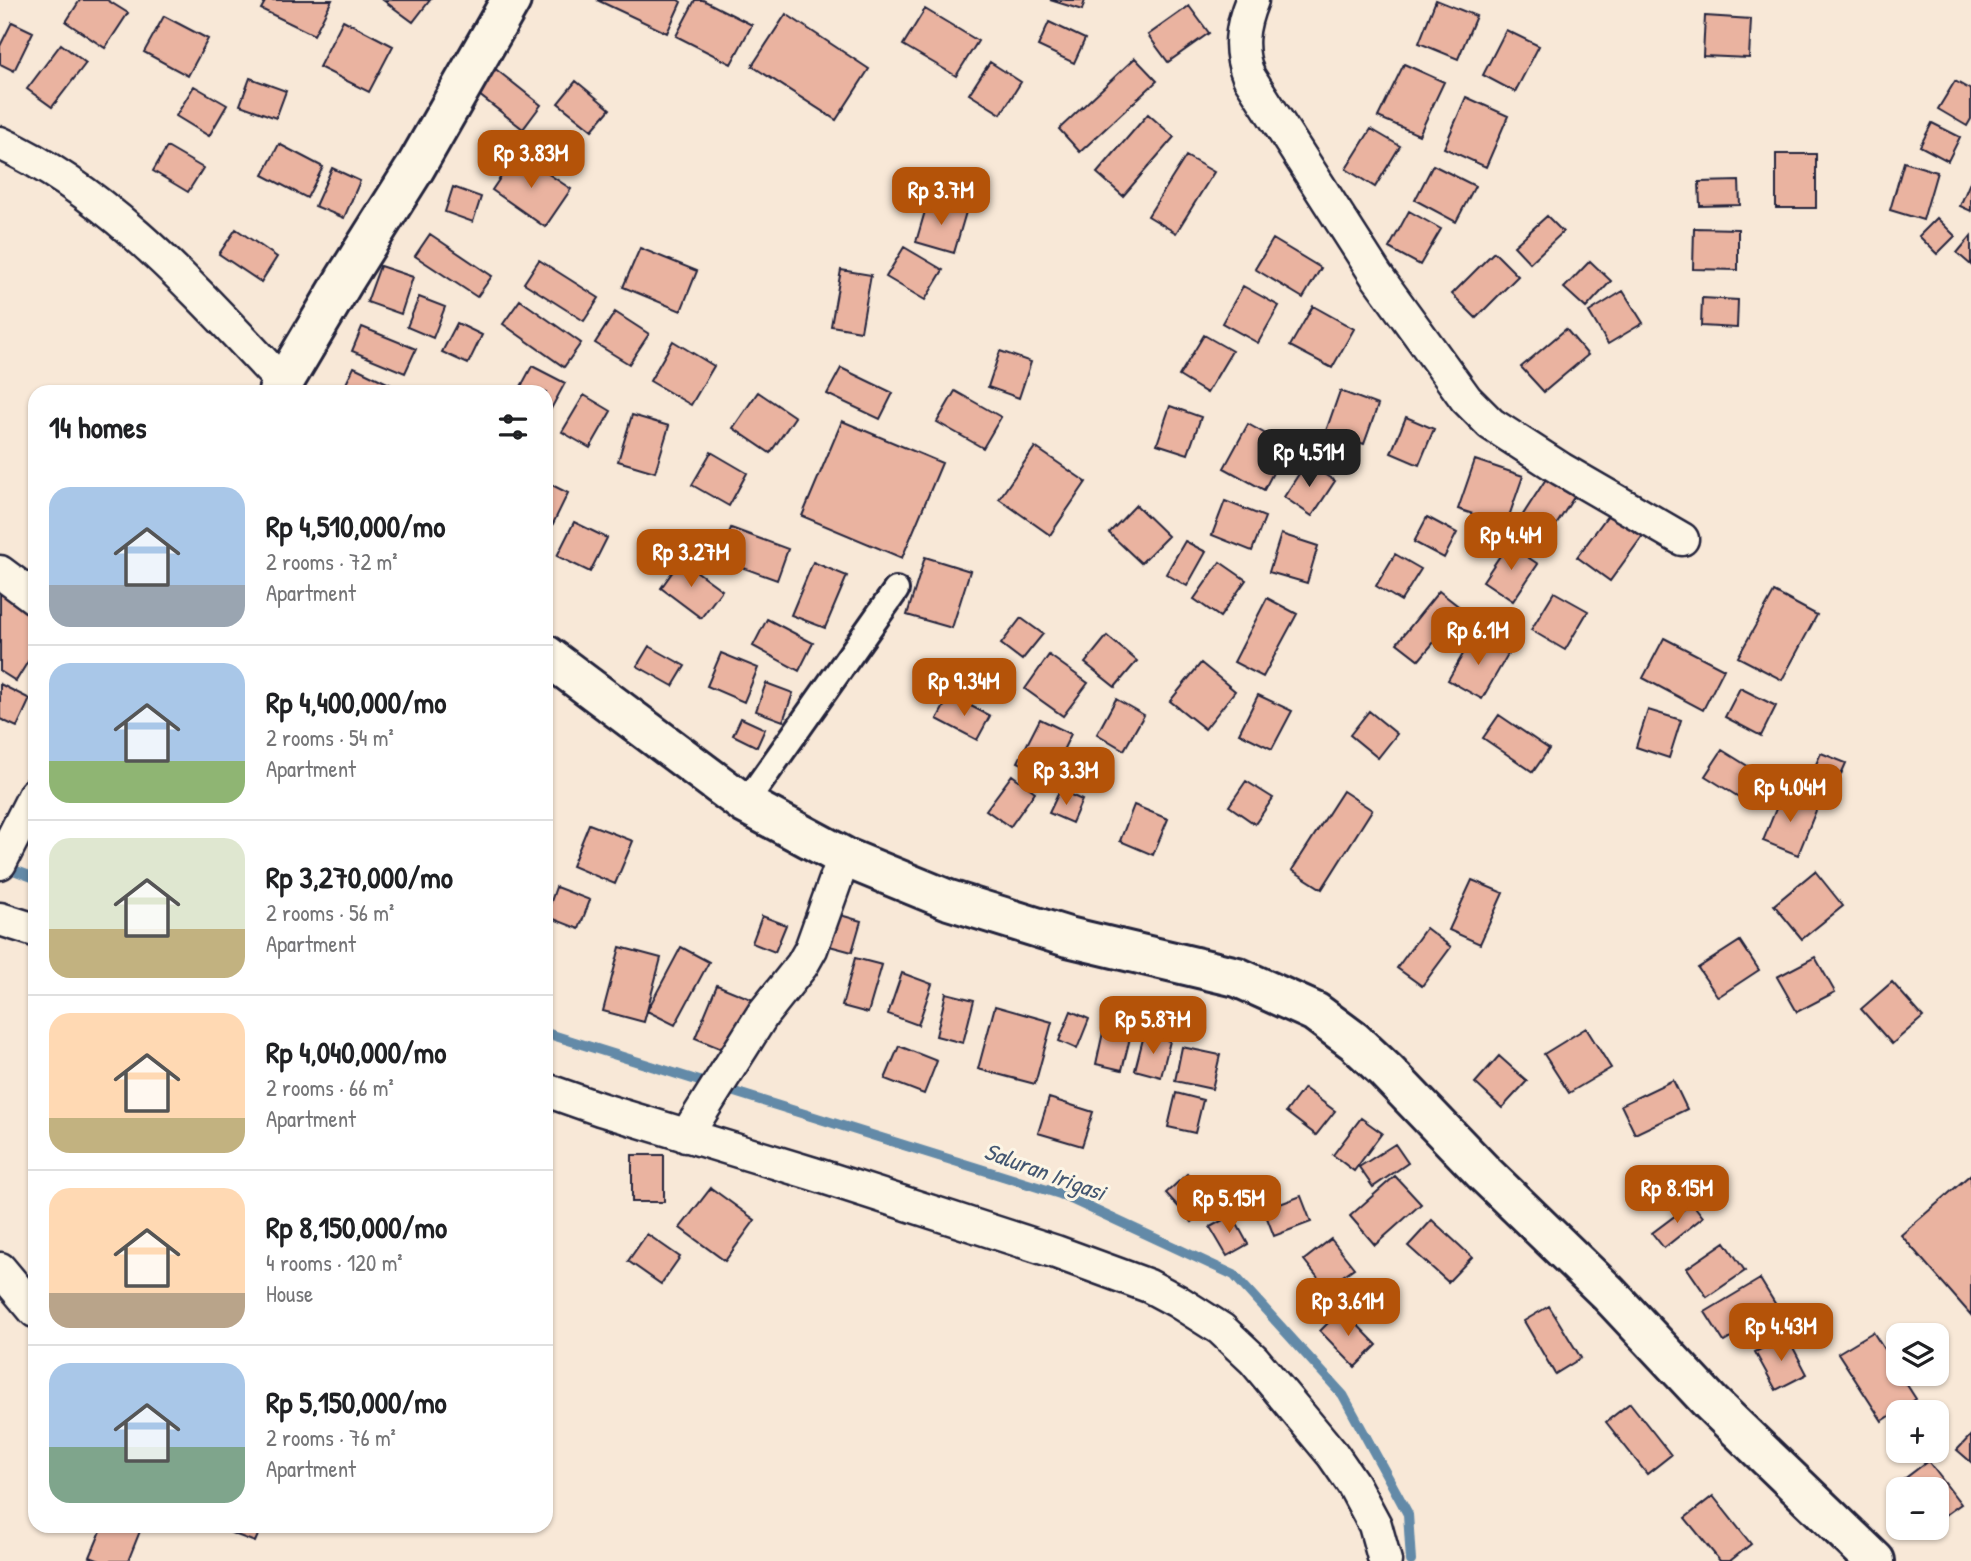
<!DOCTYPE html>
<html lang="en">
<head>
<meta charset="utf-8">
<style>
  :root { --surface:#fff; --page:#f2f2f2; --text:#202124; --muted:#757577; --line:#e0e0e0; --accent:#b45309 }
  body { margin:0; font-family:"Patrick Hand",sans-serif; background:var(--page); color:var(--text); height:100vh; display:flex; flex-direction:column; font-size:26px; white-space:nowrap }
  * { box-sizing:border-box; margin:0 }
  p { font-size:23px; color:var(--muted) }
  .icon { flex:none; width:38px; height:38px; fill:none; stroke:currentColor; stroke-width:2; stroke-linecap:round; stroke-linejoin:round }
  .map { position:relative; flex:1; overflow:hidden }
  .side { position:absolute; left:28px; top:385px; width:525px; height:1148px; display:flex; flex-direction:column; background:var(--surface); border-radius:21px; box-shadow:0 2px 5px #0004 }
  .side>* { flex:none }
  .controls { position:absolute; left:1886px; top:1323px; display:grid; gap:14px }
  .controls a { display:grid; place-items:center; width:63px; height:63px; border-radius:14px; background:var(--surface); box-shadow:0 2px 5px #0004; font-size:35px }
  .price { position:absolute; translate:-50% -60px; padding:0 16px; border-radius:14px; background:var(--accent); color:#fff; font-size:23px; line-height:46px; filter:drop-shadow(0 2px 4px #0008) }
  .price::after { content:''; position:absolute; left:50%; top:42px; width:21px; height:16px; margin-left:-10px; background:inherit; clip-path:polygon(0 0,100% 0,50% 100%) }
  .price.selected { background:#222; color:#fff }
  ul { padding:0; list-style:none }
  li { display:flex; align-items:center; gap:21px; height:175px; padding:0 21px }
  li+li { border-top:2px solid var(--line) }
  li span { display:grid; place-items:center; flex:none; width:196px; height:140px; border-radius:21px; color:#555 }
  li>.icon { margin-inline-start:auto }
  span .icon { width:84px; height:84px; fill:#fffc; stroke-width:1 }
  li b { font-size:30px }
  h2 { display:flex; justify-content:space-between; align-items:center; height:84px; padding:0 21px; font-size:30px }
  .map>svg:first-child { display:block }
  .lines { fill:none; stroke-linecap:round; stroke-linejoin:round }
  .stream { stroke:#638aa8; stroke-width:10 }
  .building { fill:#eab3a0; stroke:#22223b; stroke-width:2 }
  .pedestrian-casing { stroke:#22223b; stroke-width:30 }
  .minor-casing { stroke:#22223b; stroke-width:37 }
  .tertiary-casing { stroke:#22223b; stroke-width:44 }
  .pedestrian { stroke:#fcf5e5; stroke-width:24 }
  .minor { stroke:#fcf5e5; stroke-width:32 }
  .tertiary { stroke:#fcf5e5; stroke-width:38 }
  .labels { text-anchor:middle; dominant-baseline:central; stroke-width:6; stroke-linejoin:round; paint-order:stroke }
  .water-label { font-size:24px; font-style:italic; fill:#435671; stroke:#fcf5e5 }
</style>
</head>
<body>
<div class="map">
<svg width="1971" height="1561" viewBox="0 0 1971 1561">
  <rect width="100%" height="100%" fill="#f8e8d7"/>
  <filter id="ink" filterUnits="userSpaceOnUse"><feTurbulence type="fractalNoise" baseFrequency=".0143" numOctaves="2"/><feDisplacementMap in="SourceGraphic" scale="14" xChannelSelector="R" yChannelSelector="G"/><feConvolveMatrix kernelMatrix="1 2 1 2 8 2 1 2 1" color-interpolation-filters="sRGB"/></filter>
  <g filter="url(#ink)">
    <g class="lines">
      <path class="stream" d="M 3,866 L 35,878
        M 546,1033 L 1060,1194 L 1234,1275 L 1343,1395 L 1408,1514 L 1411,1561"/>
    </g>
    <path class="building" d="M 80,0 L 107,0 L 128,13 L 105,48 L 66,22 Z
      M 266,0 L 332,0 L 314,35 L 261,9 Z
      M 383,0 L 430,0 L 413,22 Z
      M 597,0 L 678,0 L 681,2 L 667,33 Z
      M 695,0 L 703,0 L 752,25 L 731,64 L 676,36 Z
      M 1050,0 L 1085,0 L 1082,10 Z
      M 1436,0 L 1476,16 L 1458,59 L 1419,43 Z
      M 1189,6 L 1209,33 L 1168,62 L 1148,35 Z
      M 925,9 L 978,41 L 956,76 L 903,45 Z
      M 786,14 L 869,69 L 836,120 L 752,66 Z
      M 164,16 L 208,39 L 188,76 L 144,52 Z
      M 1705,16 L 1751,19 L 1749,58 L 1703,56 Z
      M 343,20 L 393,46 L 369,92 L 319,67 Z
      M 12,22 L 33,32 L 14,71 L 0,64 L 0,46 Z
      M 1049,22 L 1085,39 L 1074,63 L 1038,46 Z
      M 1506,30 L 1539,46 L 1515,92 L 1483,75 Z
      M 61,44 L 86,63 L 52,107 L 27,89 Z
      M 1135,58 L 1157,81 L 1080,152 L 1059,129 Z
      M 990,62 L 1021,82 L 1001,114 L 969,94 Z
      M 1404,64 L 1444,82 L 1419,135 L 1378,117 Z
      M 493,67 L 541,105 L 523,129 L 474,91 Z
      M 250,78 L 286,91 L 276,118 L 240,105 Z
      M 576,81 L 610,109 L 592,130 L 558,103 Z
      M 1955,81 L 1971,90 L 1971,119 L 1967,126 L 1938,109 Z
      M 194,86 L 227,105 L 209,136 L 176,116 Z
      M 1466,97 L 1508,116 L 1486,167 L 1444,148 Z
      M 1148,114 L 1174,137 L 1123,196 L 1097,173 Z
      M 1932,123 L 1960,137 L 1948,161 L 1920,146 Z
      M 1371,129 L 1400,146 L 1375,187 L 1346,169 Z
      M 279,144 L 323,167 L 307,198 L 263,175 Z
      M 167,147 L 203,168 L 188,192 L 153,171 Z
      M 517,153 L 571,189 L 545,227 L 492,190 Z
      M 1776,154 L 1816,154 L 1816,208 L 1776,208 Z
      M 1186,156 L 1214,172 L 1176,233 L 1148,216 Z
      M 1904,162 L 1937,172 L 1923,220 L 1890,210 Z
      M 1433,165 L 1475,186 L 1456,222 L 1415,200 Z
      M 332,168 L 360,181 L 344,218 L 315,206 Z
      M 1971,180 L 1971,211 L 1960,206 Z
      M 1739,181 L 1740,205 L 1700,206 L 1699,182 Z
      M 453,187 L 481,197 L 473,222 L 445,212 Z
      M 928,201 L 966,212 L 954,253 L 916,242 Z
      M 1409,211 L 1441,229 L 1420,265 L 1389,248 Z
      M 1547,216 L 1563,232 L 1530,263 L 1514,246 Z
      M 1937,218 L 1955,236 L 1937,254 L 1919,236 Z
      M 1694,228 L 1738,229 L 1738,270 L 1693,269 Z
      M 236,229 L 277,257 L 261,282 L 219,254 Z
      M 430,234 L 492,276 L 477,297 L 415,256 Z
      M 1971,236 L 1971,265 L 1957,253 Z
      M 1273,239 L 1321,268 L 1303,298 L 1255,269 Z
      M 904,247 L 943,270 L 925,300 L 886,277 Z
      M 640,248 L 697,271 L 681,311 L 623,287 Z
      M 1494,252 L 1518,276 L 1476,318 L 1452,294 Z
      M 539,260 L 599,298 L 584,321 L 524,283 Z
      M 1590,261 L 1611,281 L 1586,308 L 1564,288 Z
      M 380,266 L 413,277 L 401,314 L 367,302 Z
      M 841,270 L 871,275 L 861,331 L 831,326 Z
      M 1243,286 L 1279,306 L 1258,343 L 1222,323 Z
      M 1623,291 L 1643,323 L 1608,344 L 1589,312 Z
      M 419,297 L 445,307 L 433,338 L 407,327 Z
      M 1702,298 L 1738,300 L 1737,328 L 1701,326 Z
      M 520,300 L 581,343 L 564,367 L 503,324 Z
      M 1313,306 L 1354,329 L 1332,368 L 1290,346 Z
      M 615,312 L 649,334 L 629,364 L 595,343 Z
      M 457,323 L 482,335 L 468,364 L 442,352 Z
      M 362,327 L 416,349 L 405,373 L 352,351 Z
      M 1566,329 L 1588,355 L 1544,392 L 1521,367 Z
      M 1204,335 L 1232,351 L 1207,393 L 1179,376 Z
      M 673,341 L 714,366 L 691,405 L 650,381 Z
      M 1000,351 L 1031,362 L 1019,398 L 988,387 Z
      M 532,366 L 565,383 L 546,418 L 546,392 L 518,392 Z
      M 354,367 L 406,392 L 342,392 Z
      M 841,368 L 893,393 L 880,419 L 827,394 Z
      M 955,391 L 1001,417 L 983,448 L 937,422 Z
      M 1340,391 L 1378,405 L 1364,444 L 1326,431 Z
      M 758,392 L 795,417 L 770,453 L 733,428 Z
      M 584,395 L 611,411 L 590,448 L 562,432 Z
      M 1170,406 L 1201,417 L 1188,454 L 1157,444 Z
      M 632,415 L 669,426 L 655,472 L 618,461 Z
      M 1406,417 L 1434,429 L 1419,465 L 1391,453 Z
      M 842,421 L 942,463 L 902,558 L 802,516 Z
      M 1248,424 L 1287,446 L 1264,490 L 1224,468 Z
      M 1035,447 L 1086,482 L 1050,535 L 999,499 Z
      M 711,452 L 747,473 L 729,506 L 692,485 Z
      M 1475,460 L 1523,476 L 1506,525 L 1458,509 Z
      M 1306,463 L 1335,481 L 1312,516 L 1284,497 Z
      M 1546,479 L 1574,497 L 1541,549 L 1513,530 Z
      M 546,482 L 568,493 L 546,538 Z
      M 1225,501 L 1265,517 L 1252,551 L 1212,535 Z
      M 1136,505 L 1168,536 L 1141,563 L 1109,533 Z
      M 1611,511 L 1644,534 L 1610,581 L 1577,557 Z
      M 1427,517 L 1457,533 L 1444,558 L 1414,542 Z
      M 574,522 L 607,538 L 590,572 L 557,556 Z
      M 731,528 L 788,549 L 777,580 L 719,559 Z
      M 1281,534 L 1318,546 L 1307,583 L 1269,572 Z
      M 1185,541 L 1206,552 L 1187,586 L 1166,574 Z
      M 1508,544 L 1538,564 L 1513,601 L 1483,581 Z
      M 1395,554 L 1421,569 L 1401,601 L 1376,586 Z
      M 925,557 L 970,571 L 952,628 L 907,615 Z
      M 681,560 L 722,590 L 701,618 L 661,588 Z
      M 813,562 L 847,576 L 825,628 L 791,615 Z
      M 1220,562 L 1246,580 L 1220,617 L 1194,599 Z
      M 0,590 L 35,612 L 35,650 L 16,681 L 0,671 Z
      M 1439,591 L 1462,609 L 1419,660 L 1397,643 Z
      M 1554,592 L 1588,611 L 1565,650 L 1531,630 Z
      M 1774,592 L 1817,615 L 1782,680 L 1738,657 Z
      M 1267,598 L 1297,614 L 1263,677 L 1234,662 Z
      M 1021,618 L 1043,634 L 1022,660 L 1001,644 Z
      M 767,619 L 813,643 L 799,671 L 753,646 Z
      M 1474,635 L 1508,654 L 1482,699 L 1448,680 Z
      M 1107,636 L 1137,661 L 1115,687 L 1085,663 Z
      M 1664,638 L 1724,669 L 1703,710 L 1643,678 Z
      M 649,646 L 685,666 L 673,686 L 637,666 Z
      M 721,653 L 758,668 L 744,702 L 707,686 Z
      M 1049,655 L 1088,683 L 1063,716 L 1025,689 Z
      M 1201,663 L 1235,691 L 1205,729 L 1170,701 Z
      M 766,683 L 793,693 L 783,721 L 756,711 Z
      M 0,684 L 30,699 L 17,727 L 0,719 Z
      M 1740,688 L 1776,706 L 1761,736 L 1725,717 Z
      M 950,695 L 990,716 L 977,740 L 937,719 Z
      M 1258,695 L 1292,711 L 1272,749 L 1239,733 Z
      M 1116,699 L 1144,715 L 1124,750 L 1097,734 Z
      M 1648,710 L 1681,720 L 1669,758 L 1636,747 Z
      M 1369,711 L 1397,734 L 1378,758 L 1350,735 Z
      M 1499,715 L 1549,749 L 1533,772 L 1483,738 Z
      M 741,718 L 765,729 L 757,747 L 733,735 Z
      M 1040,719 L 1071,734 L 1050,777 L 1018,762 Z
      M 1722,750 L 1767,778 L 1750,804 L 1705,776 Z
      M 1821,753 L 1846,763 L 1832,795 L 1807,784 Z
      M 1082,754 L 1107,762 L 1099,785 L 1074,778 Z
      M 1012,775 L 1035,792 L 1010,827 L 986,810 Z
      M 1246,781 L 1273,798 L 1255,824 L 1229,806 Z
      M 1060,790 L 1082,800 L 1072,823 L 1049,813 Z
      M 1343,791 L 1372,810 L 1322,889 L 1292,870 Z
      M 1782,794 L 1817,808 L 1798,855 L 1763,841 Z
      M 1134,805 L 1168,819 L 1153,855 L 1120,841 Z
      M 589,824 L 633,841 L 615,884 L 572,866 Z
      M 1815,871 L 1843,906 L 1802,939 L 1774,905 Z
      M 1472,880 L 1503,893 L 1480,944 L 1449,930 Z
      M 556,887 L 590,900 L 579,929 L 546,916 Z
      M 830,912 L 861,921 L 852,952 L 822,944 Z
      M 762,916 L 786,925 L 775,952 L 752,943 Z
      M 1426,928 L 1451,947 L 1422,986 L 1397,968 Z
      M 1740,941 L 1759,970 L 1718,997 L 1698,968 Z
      M 620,947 L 661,958 L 644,1022 L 603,1011 Z
      M 681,947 L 709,962 L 675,1025 L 647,1011 Z
      M 1815,957 L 1835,992 L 1797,1012 L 1777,977 Z
      M 855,958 L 882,965 L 868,1013 L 842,1006 Z
      M 902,973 L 932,984 L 918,1025 L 888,1014 Z
      M 1892,982 L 1923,1017 L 1892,1044 L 1861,1009 Z
      M 717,985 L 756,1001 L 734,1054 L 695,1038 Z
      M 946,993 L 974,1000 L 963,1043 L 936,1036 Z
      M 995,1006 L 1052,1022 L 1035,1084 L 978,1069 Z
      M 1071,1011 L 1089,1019 L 1077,1049 L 1059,1041 Z
      M 1105,1023 L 1132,1030 L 1122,1070 L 1096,1064 Z
      M 1586,1028 L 1611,1068 L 1569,1093 L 1544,1054 Z
      M 1144,1035 L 1170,1041 L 1161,1077 L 1135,1070 Z
      M 899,1046 L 937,1061 L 924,1094 L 885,1079 Z
      M 1182,1047 L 1220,1055 L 1212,1089 L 1175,1081 Z
      M 1499,1056 L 1527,1081 L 1502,1108 L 1475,1083 Z
      M 1673,1080 L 1687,1109 L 1635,1134 L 1621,1105 Z
      M 1304,1088 L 1335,1111 L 1316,1135 L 1286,1112 Z
      M 1176,1093 L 1203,1100 L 1195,1133 L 1168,1127 Z
      M 1049,1098 L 1093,1112 L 1082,1146 L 1038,1133 Z
      M 1361,1118 L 1382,1133 L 1354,1171 L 1333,1155 Z
      M 1395,1144 L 1408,1163 L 1373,1187 L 1359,1167 Z
      M 632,1155 L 664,1155 L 664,1202 L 632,1202 Z
      M 1187,1174 L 1213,1203 L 1192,1222 L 1166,1193 Z
      M 1971,1174 L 1971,1315 L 1901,1235 Z
      M 1395,1176 L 1421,1204 L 1375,1245 L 1350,1216 Z
      M 711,1188 L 755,1220 L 725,1261 L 680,1228 Z
      M 1301,1196 L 1311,1222 L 1274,1236 L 1264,1210 Z
      M 1692,1203 L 1703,1217 L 1664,1248 L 1652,1233 Z
      M 1232,1215 L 1248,1244 L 1227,1256 L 1210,1227 Z
      M 1432,1220 L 1472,1257 L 1448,1282 L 1408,1246 Z
      M 647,1234 L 680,1257 L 661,1284 L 628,1261 Z
      M 1331,1239 L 1354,1268 L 1326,1288 L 1304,1260 Z
      M 1725,1242 L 1745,1271 L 1707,1297 L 1687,1268 Z
      M 1760,1279 L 1779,1310 L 1724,1342 L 1705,1312 Z
      M 1549,1306 L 1581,1358 L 1555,1374 L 1524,1321 Z
      M 1342,1309 L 1377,1345 L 1355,1367 L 1320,1331 Z
      M 1873,1332 L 1916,1399 L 1882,1421 L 1838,1353 Z
      M 1787,1336 L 1807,1374 L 1776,1390 L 1755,1352 Z
      M 1630,1403 L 1671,1455 L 1647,1474 L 1606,1422 Z
      M 1971,1435 L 1971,1462 L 1957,1450 Z
      M 1928,1461 L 1961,1504 L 1937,1521 L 1937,1489 L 1904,1489 L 1899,1483 Z
      M 1713,1496 L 1751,1544 L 1730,1561 L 1720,1561 L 1685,1518 Z
      M 103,1526 L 127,1526 L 140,1531 L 128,1561 L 100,1561 L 90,1557 Z
      M 234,1526 L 262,1526 L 255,1542 L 231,1533 Z"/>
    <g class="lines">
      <defs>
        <path id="pedestrian" d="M 745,804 L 896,590"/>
        <path id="minor" d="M 1252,0 C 1241,27 1238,50 1249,77 L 1376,275 L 1466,399 L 1491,424 L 1561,469 L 1682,539
          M 0,143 C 111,193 201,297 283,383
          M 0,572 L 35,598
          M 0,863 L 35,794
          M 0,919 L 35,930
          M 546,1090 L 600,1109 L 814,1174 L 1056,1252 L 1149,1286 L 1177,1301 L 1221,1329 L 1254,1360 L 1333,1455 L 1353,1484 L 1375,1525 L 1385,1561
          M 686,1136 L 763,1014 L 802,965 L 811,949 L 844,857
          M 0,1269 L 35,1311"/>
        <path id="tertiary" d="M 278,392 L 345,279 L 415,168 L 511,0
          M 546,655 L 745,804 L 844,857 L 949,900 L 1068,937 L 1237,977 L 1315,1012 L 1354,1041 L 1386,1071 L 1484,1173 L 1608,1293 L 1711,1403 L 1875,1561"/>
      </defs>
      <use href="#pedestrian" class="pedestrian-casing"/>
      <use href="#minor" class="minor-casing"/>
      <use href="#tertiary" class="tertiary-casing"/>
      <use href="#pedestrian" class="pedestrian"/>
      <use href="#minor" class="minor"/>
      <use href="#tertiary" class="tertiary"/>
    </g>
  </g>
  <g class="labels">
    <g class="water-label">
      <text transform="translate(1045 1171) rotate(20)">Saluran Irigasi</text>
    </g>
  </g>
</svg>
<div class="controls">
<a><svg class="icon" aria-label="layers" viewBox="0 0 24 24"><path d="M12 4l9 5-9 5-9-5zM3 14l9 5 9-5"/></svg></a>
<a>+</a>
<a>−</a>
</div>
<b class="price" style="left:531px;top:190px">Rp 3.83M</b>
<b class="price" style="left:941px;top:227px">Rp 3.7M</b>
<b class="price selected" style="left:1309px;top:489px">Rp 4.51M</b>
<b class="price" style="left:1511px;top:572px">Rp 4.4M</b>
<b class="price" style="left:691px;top:589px">Rp 3.27M</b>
<b class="price" style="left:1478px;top:667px">Rp 6.1M</b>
<b class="price" style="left:964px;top:718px">Rp 9.34M</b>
<b class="price" style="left:1066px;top:807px">Rp 3.3M</b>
<b class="price" style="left:1790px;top:824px">Rp 4.04M</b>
<b class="price" style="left:1153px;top:1056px">Rp 5.87M</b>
<b class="price" style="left:1677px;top:1225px">Rp 8.15M</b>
<b class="price" style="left:1229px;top:1235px">Rp 5.15M</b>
<b class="price" style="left:1348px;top:1338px">Rp 3.61M</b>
<b class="price" style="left:1781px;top:1363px">Rp 4.43M</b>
<section class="side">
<h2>14 homes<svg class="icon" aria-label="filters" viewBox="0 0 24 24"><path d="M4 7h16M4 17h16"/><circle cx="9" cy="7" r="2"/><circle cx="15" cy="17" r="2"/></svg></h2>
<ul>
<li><span style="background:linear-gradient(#a9c7e8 70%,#9aa5b1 0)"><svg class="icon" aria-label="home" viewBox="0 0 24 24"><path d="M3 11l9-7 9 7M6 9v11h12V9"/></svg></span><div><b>Rp 4,510,000/mo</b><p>2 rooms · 72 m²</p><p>Apartment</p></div></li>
<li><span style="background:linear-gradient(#a9c7e8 70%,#8fb573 0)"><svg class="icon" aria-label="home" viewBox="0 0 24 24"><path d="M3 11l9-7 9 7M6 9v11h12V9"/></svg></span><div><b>Rp 4,400,000/mo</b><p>2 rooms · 54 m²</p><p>Apartment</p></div></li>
<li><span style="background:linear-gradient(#dfe7d0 65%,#c2b280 0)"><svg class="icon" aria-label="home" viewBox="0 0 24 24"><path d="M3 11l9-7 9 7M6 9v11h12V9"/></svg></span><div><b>Rp 3,270,000/mo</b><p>2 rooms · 56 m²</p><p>Apartment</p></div></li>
<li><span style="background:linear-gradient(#ffd9b3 75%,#c2b280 0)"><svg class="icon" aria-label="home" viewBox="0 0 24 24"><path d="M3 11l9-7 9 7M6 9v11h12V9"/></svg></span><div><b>Rp 4,040,000/mo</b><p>2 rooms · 66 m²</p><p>Apartment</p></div></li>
<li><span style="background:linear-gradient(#ffd9b3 75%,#b9a48a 0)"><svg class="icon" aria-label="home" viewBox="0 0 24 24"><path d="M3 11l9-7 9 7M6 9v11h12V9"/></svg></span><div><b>Rp 8,150,000/mo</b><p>4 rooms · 120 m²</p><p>House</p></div></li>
<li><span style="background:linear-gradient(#a9c7e8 60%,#7fa58c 0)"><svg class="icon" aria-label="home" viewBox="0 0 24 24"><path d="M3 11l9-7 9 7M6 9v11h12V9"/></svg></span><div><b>Rp 5,150,000/mo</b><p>2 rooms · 76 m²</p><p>Apartment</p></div></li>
</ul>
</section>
</div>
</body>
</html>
